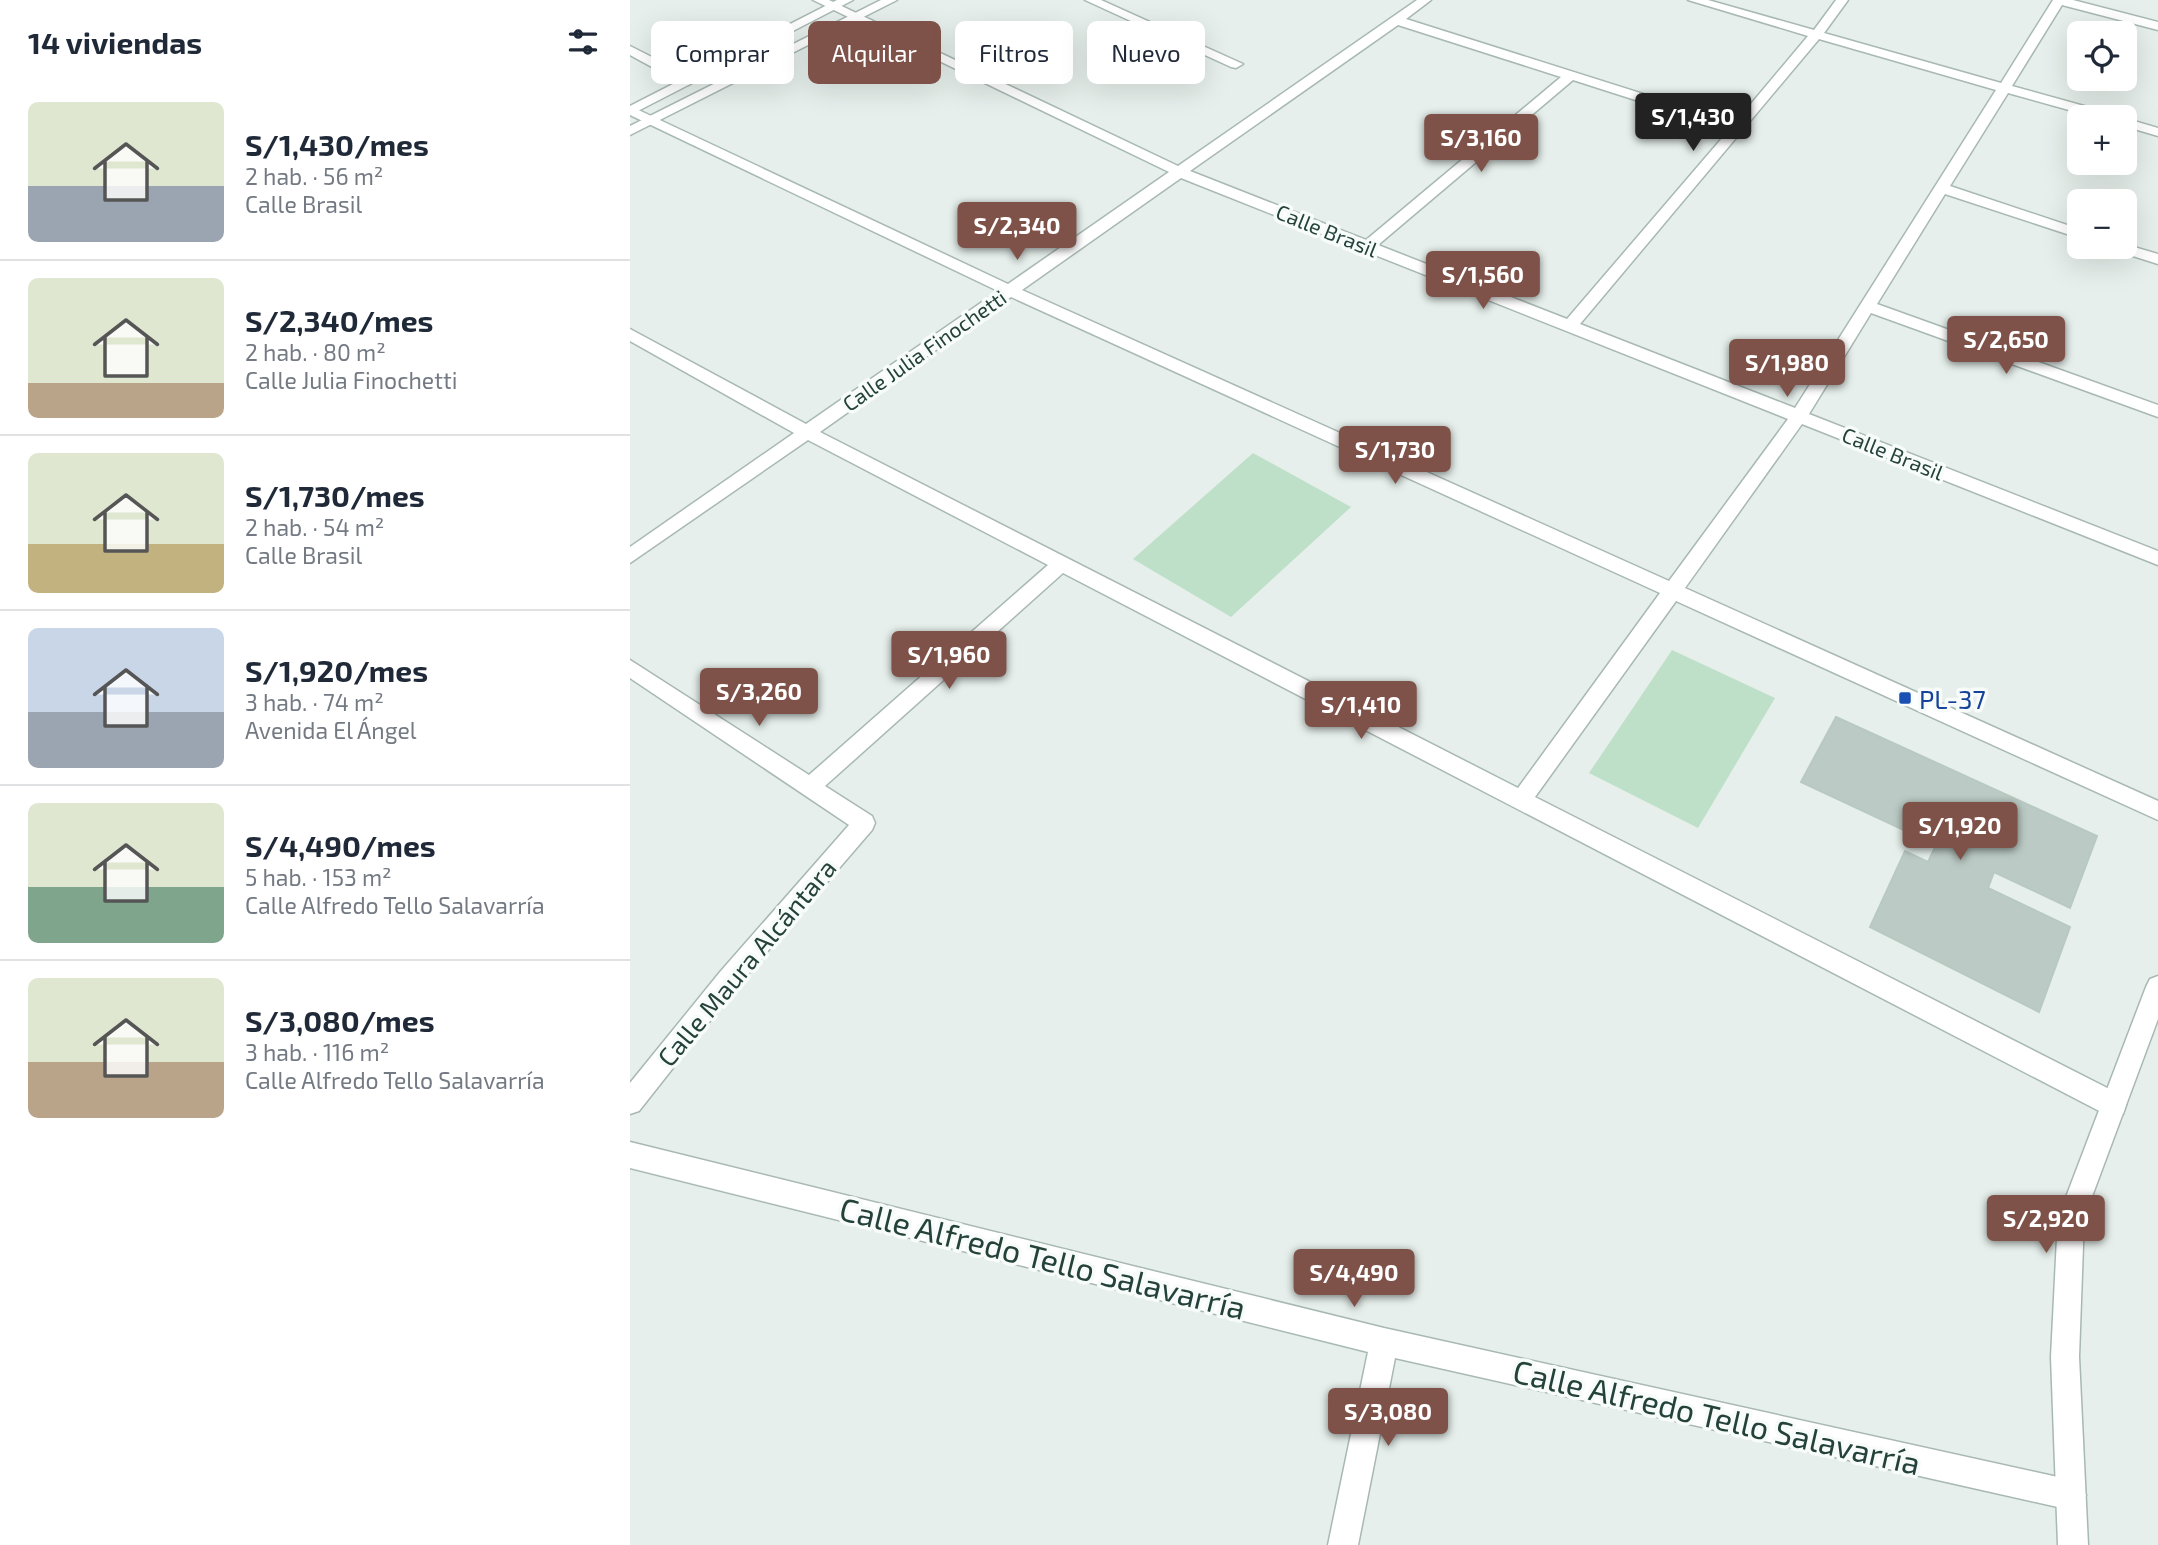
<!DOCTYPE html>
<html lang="es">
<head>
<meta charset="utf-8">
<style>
  :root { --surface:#fff; --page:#f6f6f7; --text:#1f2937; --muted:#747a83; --line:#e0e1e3; --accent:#7f5249 }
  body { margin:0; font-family:"Exo 2",sans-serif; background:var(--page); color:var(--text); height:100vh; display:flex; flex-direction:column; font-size:26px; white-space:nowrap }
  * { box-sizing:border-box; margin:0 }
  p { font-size:23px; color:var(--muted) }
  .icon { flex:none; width:38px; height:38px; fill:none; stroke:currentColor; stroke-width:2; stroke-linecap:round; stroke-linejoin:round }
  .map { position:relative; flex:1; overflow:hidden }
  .panel { display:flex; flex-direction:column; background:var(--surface); width:630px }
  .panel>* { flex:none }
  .banner { position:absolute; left:21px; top:21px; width:665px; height:63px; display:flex; gap:14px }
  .tools { position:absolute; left:1437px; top:21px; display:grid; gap:14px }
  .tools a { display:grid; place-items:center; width:70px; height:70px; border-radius:10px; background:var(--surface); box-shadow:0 7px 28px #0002; font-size:35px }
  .price { position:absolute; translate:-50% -60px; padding:0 16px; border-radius:7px; background:var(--accent); color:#fff; font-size:23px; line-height:46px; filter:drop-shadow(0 2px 4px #0008) }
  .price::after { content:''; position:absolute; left:50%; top:42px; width:21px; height:16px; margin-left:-10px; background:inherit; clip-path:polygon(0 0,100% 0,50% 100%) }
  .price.active { background:#222; color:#fff }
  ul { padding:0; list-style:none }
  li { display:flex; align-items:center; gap:21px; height:175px; padding:0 28px }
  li+li { border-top:2px solid var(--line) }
  li span { display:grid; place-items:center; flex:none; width:196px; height:140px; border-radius:10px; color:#555 }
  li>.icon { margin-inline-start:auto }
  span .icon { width:84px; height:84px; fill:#fffc; stroke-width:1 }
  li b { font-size:30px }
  h2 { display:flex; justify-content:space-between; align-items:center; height:84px; padding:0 28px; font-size:30px }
  .pill { padding:0 24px; border-radius:10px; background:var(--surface); box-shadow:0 7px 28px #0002; font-size:24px; line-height:63px }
  .pill.active { background:var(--accent); color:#fff }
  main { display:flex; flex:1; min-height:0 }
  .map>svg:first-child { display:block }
  .green { fill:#bfe0c8 }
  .building { fill:#bbcac4; stroke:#b8c9c2; stroke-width:2 }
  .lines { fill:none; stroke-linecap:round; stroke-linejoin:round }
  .minor-casing { stroke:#a8b8b2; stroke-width:3 }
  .tertiary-casing { stroke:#a8b8b2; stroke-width:3 }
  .minor { fill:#fff; fill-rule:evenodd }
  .tertiary { fill:#fff; fill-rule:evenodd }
  .transit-dot { fill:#1a4fb4; stroke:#f7fbf9; stroke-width:2.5 }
  .labels { text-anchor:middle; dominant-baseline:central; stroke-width:7; stroke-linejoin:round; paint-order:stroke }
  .far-street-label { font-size:21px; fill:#24423a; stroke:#f7fbf9 }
  .transit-label { font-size:26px; fill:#164399; stroke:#f7fbf9; text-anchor:start }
  .street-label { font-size:26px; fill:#24423a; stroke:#f7fbf9 }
  .near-street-label { font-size:32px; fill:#24423a; stroke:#f7fbf9 }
</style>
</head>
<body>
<main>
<section class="panel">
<h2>14 viviendas<svg class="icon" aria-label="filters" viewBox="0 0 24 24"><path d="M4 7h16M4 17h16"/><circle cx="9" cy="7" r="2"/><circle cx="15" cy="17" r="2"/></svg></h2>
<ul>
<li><span style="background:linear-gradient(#dfe7d0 60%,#9aa5b1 0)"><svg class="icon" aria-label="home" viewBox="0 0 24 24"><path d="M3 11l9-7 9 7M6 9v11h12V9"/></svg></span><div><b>S/1,430/mes</b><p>2 hab. · 56 m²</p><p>Calle Brasil</p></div></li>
<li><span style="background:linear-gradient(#dfe7d0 75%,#b9a48a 0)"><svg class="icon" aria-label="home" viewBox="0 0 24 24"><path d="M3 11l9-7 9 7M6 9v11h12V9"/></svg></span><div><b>S/2,340/mes</b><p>2 hab. · 80 m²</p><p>Calle Julia Finochetti</p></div></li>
<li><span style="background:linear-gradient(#dfe7d0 65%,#c2b280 0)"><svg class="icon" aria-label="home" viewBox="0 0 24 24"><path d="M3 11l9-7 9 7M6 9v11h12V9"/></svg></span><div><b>S/1,730/mes</b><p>2 hab. · 54 m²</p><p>Calle Brasil</p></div></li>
<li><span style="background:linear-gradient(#c9d6e8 60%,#9aa5b1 0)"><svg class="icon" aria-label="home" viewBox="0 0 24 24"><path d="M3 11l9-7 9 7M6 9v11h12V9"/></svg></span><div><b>S/1,920/mes</b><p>3 hab. · 74 m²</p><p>Avenida El Ángel</p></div></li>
<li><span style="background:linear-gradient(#dfe7d0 60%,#7fa58c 0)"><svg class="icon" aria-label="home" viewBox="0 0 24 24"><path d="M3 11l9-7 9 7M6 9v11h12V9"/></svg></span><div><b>S/4,490/mes</b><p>5 hab. · 153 m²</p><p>Calle Alfredo Tello Salavarría</p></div></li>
<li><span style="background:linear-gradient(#dfe7d0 60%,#b9a48a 0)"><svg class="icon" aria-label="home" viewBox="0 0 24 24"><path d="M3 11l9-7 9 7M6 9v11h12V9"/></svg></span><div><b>S/3,080/mes</b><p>3 hab. · 116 m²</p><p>Calle Alfredo Tello Salavarría</p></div></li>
</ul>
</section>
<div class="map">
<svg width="1528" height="1545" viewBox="0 0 1528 1545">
  <rect width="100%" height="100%" fill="#e6efeb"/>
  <path class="green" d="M 623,453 L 721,507 L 601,617 L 503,559 Z
    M 1042,650 L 1145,698 L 1068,828 L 959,773 Z"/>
  <path class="building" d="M 1206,717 L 1467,836 L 1440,908 L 1364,872 L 1358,888 L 1440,927 L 1409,1012 L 1240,927 L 1275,851 L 1298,862 L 1306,845 L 1171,782 Z"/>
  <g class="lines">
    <defs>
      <path id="minor" d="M 183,0 L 199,0 L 548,166 L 787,0 L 801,0 L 776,19 L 1105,123 L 1178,36 L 1058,0 L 1078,0 L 1184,30 L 1206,0 L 1218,0 L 1194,33 L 1371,83 L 1423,0 L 1443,0 L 1528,22 L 1528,30 L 1432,5 L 1382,86 L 1483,114 L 1485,117 L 1464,117 L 1378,93 L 1320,186 L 1449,229 L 1449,238 L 1315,194 L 1247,304 L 1528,405 L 1528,417 L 1241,313 L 1179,414 L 1528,551 L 1528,565 L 1172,424 L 1055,588 L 1528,801 L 1528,820 L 1046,601 L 905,797 L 1493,1096 L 1496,1105 L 1493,1114 L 1484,1117 L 1475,1114 L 433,573 L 195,786 L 242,816 L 245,823 L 242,830 L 106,988 L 9,1111 L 0,1114 L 0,1083 L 90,972 L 219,825 L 0,678 L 0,660 L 179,775 L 418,565 L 178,440 L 0,563 L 0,547 L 164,433 L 0,341 L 0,329 L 176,424 L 368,291 L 0,115 L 0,106 L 378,284 L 539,172 ZM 768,25 L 931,77 L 736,240 L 560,171 ZM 1189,39 L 1366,90 L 1165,408 L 950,324 ZM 943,80 L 1099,130 L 937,319 L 748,245 ZM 551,178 L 1158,419 L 1039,581 L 392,290 ZM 381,297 L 1030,593 L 888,788 L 190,432 Z
        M 455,0 L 471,0 L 613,64 L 606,68 L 601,67 Z
        M 0,46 L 63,78 L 65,81 L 58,85 L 53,84 L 0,55 Z
        M 1494,118 L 1528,128 L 1528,136 L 1494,126 Z
        M 1494,244 L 1528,254 L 1528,264 L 1484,250 L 1481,247 L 1494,247 Z
        M 0,1142 L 754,1328 L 1441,1480 L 1451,1485 L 1456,1495 L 1451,1505 L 1441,1510 L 765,1358 L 728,1545 L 698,1545 L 738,1352 L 0,1168 Z"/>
      <path id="tertiary" d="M 207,0 L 223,0 L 0,115 L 0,106 Z
        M 251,0 L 267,0 L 0,135 L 0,126 Z
        M 1528,976 L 1528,1019 L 1454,1218 L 1449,1357 L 1458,1545 L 1428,1545 L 1421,1357 L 1428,1218 L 1516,987 L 1520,979 Z"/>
    </defs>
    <use href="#minor" class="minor-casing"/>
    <use href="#tertiary" class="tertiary-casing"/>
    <use href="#minor" class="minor"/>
    <use href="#tertiary" class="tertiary"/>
  </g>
  <rect class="transit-dot" x="1268" y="691" width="14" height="14" rx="3.5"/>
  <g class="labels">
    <g class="far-street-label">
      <text transform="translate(697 230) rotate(22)">Calle Brasil</text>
      <text transform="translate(294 350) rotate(-35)">Calle Julia Finochetti</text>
      <text transform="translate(1263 453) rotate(22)">Calle Brasil</text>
    </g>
    <g class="transit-label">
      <text x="1289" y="698">PL-37</text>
    </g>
    <g class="street-label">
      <text transform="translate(116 962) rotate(-50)">Calle Maura Alcántara</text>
    </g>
    <g class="near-street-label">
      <text transform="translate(413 1257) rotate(14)">Calle Alfredo Tello Salavarría</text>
      <text transform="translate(1087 1416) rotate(13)">Calle Alfredo Tello Salavarría</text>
    </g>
  </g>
</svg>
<div class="tools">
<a><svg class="icon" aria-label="locate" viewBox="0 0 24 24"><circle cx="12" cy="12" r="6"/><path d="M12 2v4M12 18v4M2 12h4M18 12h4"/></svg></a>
<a>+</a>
<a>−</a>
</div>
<b class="price active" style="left:1063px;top:153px">S/1,430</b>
<b class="price" style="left:851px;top:174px">S/3,160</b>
<b class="price" style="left:387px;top:262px">S/2,340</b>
<b class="price" style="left:853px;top:311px">S/1,560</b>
<b class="price" style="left:1376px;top:376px">S/2,650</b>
<b class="price" style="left:1157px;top:399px">S/1,980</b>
<b class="price" style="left:765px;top:486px">S/1,730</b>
<b class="price" style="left:319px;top:691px">S/1,960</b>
<b class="price" style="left:129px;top:728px">S/3,260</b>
<b class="price" style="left:731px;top:741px">S/1,410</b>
<b class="price" style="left:1330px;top:862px">S/1,920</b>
<b class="price" style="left:1416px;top:1255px">S/2,920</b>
<b class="price" style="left:724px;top:1309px">S/4,490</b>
<b class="price" style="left:758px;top:1448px">S/3,080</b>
<div class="banner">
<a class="pill">Comprar</a>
<a class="pill active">Alquilar</a>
<a class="pill">Filtros</a>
<a class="pill">Nuevo</a>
</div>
</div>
</main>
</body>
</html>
